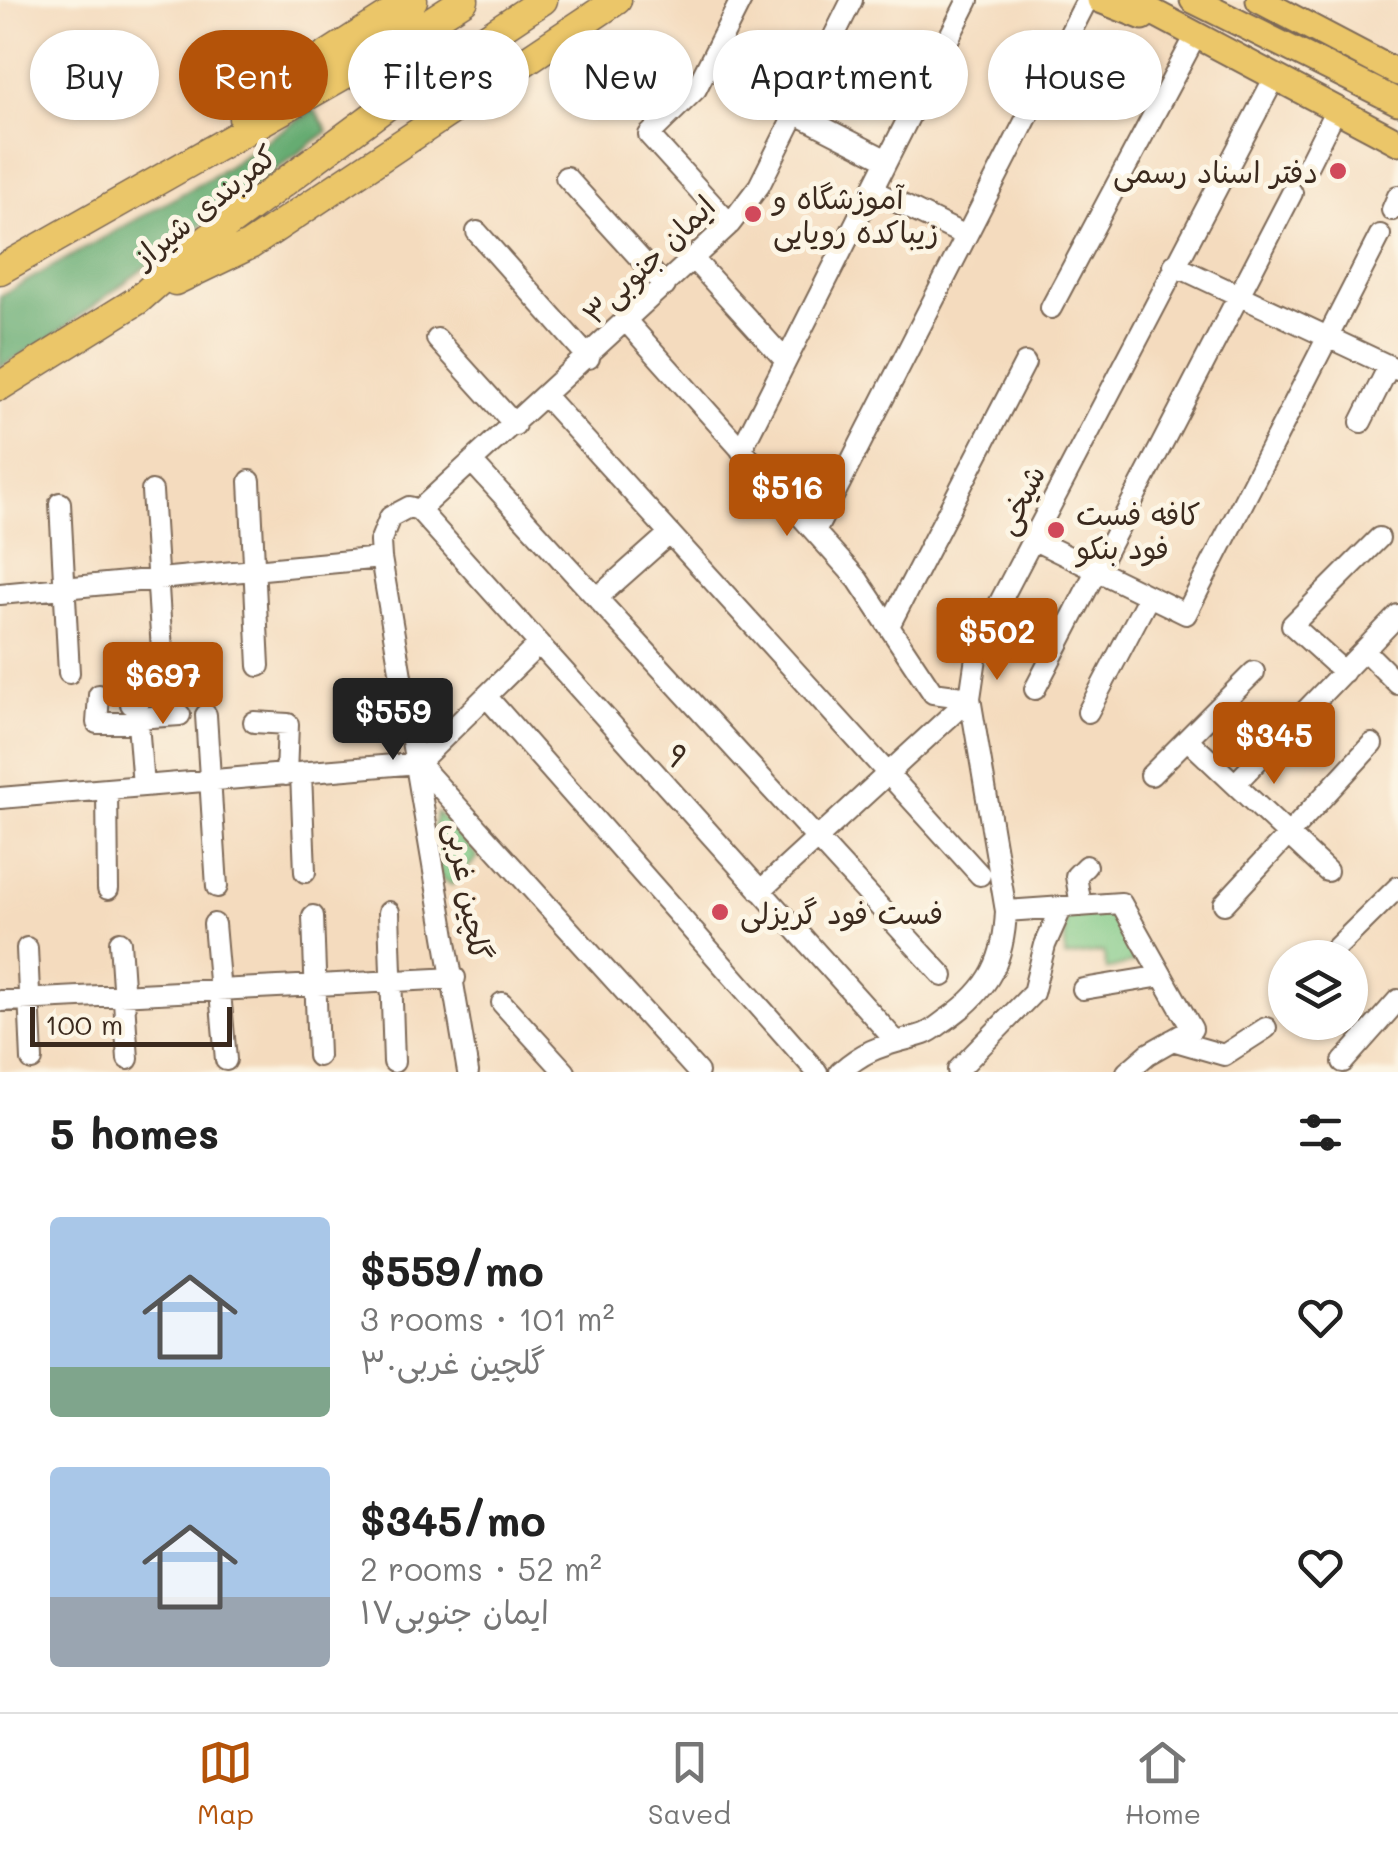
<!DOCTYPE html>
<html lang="en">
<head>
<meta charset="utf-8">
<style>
  :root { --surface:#fff; --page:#f2f2f2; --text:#222; --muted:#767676; --line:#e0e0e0; --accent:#b45309 }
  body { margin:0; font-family:Mali,"Playpen Sans Arabic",sans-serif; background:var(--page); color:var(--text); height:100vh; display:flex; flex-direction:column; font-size:38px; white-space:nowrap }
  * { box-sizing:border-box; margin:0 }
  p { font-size:32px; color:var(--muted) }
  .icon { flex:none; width:55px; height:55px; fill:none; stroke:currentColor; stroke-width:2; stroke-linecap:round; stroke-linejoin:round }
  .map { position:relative; height:1072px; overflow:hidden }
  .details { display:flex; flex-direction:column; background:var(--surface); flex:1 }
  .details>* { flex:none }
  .hud { position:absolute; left:30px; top:30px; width:1340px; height:90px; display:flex; gap:20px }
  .tools { position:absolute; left:1268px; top:940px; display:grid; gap:20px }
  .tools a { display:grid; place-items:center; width:100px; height:100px; border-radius:50%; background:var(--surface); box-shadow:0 2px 8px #0004; font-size:50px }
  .scale { position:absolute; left:30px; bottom:25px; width:202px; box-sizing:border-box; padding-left:10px; border:5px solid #3b2a1e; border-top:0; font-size:28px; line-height:35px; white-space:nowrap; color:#3b2a1e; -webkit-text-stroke:8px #fcf5e5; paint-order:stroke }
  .price { position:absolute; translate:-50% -85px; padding:0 22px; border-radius:10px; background:var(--accent); color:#fff; font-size:32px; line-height:65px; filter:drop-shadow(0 2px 5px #0008) }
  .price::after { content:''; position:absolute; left:50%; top:60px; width:30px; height:22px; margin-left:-15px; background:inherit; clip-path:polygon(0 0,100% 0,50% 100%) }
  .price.selected { background:#222; color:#fff }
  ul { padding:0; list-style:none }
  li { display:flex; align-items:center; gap:30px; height:250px; padding:0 50px }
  li span { display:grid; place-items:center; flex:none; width:280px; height:200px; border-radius:10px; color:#555 }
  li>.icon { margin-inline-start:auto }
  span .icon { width:120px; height:120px; fill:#fffc; stroke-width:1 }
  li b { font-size:42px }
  h2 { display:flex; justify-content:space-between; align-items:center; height:120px; padding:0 50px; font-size:42px }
  .tag { padding:0 35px; border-radius:45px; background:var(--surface); box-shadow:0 2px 8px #0004; font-size:35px; line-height:90px }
  .tag.selected { background:var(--accent); color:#fff }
  .dock { display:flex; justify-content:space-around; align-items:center; height:140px; border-top:2px solid var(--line); background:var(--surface); font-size:28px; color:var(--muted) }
  .dock a { display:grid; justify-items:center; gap:5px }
  .dock .selected { color:var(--accent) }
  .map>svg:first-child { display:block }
  .green { fill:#7ec885; stroke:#5c7952; stroke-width:2.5 }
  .forest { fill:#66ac72; stroke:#506b48; stroke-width:2.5 }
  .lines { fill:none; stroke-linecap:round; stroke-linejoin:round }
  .minor-casing { stroke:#7c6856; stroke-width:24 }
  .major-casing { stroke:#7c6856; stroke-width:29 }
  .highway-casing { stroke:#7c6856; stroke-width:31 }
  .minor { stroke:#fff; stroke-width:20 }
  .major { stroke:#ebc669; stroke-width:25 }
  .highway { stroke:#ebc669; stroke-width:28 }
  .poi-dot { fill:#d1495b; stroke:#fcf5e5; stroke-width:4 }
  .labels { text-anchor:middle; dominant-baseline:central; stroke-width:10; stroke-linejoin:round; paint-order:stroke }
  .poi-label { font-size:30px; fill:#3b2a1e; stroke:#fcf5e5; text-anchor:start }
  .street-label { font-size:30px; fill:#3b2a1e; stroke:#fcf5e5 }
</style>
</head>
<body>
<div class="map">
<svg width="1398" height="1072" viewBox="0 0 1398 1072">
  <rect width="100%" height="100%" fill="#fcf5e5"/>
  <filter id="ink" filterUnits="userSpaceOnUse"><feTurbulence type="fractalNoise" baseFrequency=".01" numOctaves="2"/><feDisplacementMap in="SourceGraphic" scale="20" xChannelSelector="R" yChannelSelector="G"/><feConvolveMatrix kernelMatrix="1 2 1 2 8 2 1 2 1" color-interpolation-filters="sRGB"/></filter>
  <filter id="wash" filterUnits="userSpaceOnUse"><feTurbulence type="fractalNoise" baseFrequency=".0048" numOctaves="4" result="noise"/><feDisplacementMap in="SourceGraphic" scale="40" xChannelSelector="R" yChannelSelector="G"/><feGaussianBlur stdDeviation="2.25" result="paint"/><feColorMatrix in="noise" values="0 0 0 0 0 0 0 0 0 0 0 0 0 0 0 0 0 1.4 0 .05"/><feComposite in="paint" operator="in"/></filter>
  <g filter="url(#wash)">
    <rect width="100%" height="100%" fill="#f4dbbe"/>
    <path class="green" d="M 437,812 L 478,857 L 452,885 L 441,879 L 432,834 Z
      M 1100,912 L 1117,914 L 1145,959 L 1107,970 L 1103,952 L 1065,957 L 1065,914 Z"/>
    <path class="forest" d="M 314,109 L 328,131 L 49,339 L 0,367 L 0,296 L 212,177 Z"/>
  </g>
  <g filter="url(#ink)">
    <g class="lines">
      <defs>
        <path id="minor" d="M 797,114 L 887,160
          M 1308,165 L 1335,111
          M 566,177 L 665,286
          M 872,190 L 966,236
          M 1392,210 L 1398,196
          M 730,224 L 649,135 L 696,89 L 741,0
          M 477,232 L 589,358
          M 695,261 L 786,361
          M 1174,265 L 1398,370
          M 1051,308 L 1195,37
          M 627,322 L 858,580 L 933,693 L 970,698
          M 437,339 L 515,425
          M 547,398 L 980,875
          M 1361,422 L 1389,366
          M 741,450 L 968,0
          M 473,463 L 943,976
          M 250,481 L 259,666
          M 152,491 L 163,667
          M 60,503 L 69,673
          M 419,510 L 894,1039
          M 419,510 L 730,224 L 759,186 L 852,0
          M 419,510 L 409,507 L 390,517 L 380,542 L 381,558 L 468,1072
          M 815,532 L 1087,0
          M 1032,539 L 1186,614 L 1380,235
          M 0,594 L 381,558
          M 597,598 L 669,534
          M 890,624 L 1025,363
          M 1364,650 L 1398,684
          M 117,655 L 118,672 L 130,672 L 131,704 L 137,703 L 138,723
          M 1344,672 L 1292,625 L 1379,538
          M 1035,689 L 1292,193
          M 99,695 L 97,723 L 138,723 L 143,786
          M 486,696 L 817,1072
          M 1088,712 L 1149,596
          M 206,715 L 217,887
          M 137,718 L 180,715
          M 254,722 L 288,724 L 286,775
          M 1187,739 L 1327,871
          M 418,763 L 698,1072
          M 418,763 L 538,645
          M 301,773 L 305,872
          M 1151,775 L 1254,672
          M 1235,784 L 1398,615
          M 107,789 L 108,889
          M 0,798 L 418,763
          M 760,891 L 970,698
          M 1224,904 L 1372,744
          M 1081,906 L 1076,876 L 1086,866
          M 1006,911 L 1121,903 L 1192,1029 L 1148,1054 L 1127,1072
          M 389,912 L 394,1062
          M 313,916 L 318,1056
          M 214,924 L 226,1060
          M 120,942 L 128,1059
          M 27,948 L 32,1060
          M 1326,958 L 1398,887
          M 1083,989 L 1162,976
          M 1284,999 L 1285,998
          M 0,1001 L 455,978
          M 502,1003 L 565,1072
          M 1172,1040 L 1224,1055 L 1266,1028
          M 1343,1062 L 1398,1000
          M 958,1070 L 1033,993 L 1045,945 L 1062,907
          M 840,1072 C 871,1045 887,1046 924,1034 C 933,1031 942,1022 950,1017 C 990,988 1004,960 1006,911 L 970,698 L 978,644 L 1274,79"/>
        <path id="major" d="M 1100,0 L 1143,17
          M 1130,0 L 1398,142
          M 1193,0 L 1398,102
          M 1259,0 L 1398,73"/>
        <path id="highway" d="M 243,118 L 288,80 L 413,0
          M 0,270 L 379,55 L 464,0
          M 175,281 L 250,245 L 617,0
          M 0,386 L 138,300 L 204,242 L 408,90 L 543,0"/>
      </defs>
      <use href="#minor" class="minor-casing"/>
      <use href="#major" class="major-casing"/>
      <use href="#highway" class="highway-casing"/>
      <use href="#minor" class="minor"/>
      <use href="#major" class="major"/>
      <use href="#highway" class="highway"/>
    </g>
  </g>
  <g class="poi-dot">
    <circle cx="1338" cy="171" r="10"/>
    <circle cx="753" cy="214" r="10"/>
    <circle cx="1056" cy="530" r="10"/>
    <circle cx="720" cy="912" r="10"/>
  </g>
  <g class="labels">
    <g class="poi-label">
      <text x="1318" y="171" text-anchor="end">دفتر اسناد رسمی</text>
      <text x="773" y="197">آموزشگاه و<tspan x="773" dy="34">زیباکده رویایی</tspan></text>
      <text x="1076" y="513">کافه فست<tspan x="1076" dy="34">فود بنکو</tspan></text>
      <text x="740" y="912">فست فود گریزلی</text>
    </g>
    <g class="street-label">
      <text transform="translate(204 205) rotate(-39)">کمربندی شیراز</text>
      <text transform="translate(648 259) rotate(-44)">ایمان جنوبی۳</text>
      <text transform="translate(1019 499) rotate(-63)">شیخی</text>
      <text transform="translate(678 755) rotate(48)">۹</text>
      <text transform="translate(470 891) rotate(80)">گلچین غربی</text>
    </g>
  </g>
</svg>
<div class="tools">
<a><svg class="icon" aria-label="layers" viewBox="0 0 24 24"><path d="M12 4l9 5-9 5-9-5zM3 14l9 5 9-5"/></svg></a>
</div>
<div class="scale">100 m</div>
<b class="price" style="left:787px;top:539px">$516</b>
<b class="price" style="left:997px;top:683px">$502</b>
<b class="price" style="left:163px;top:727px">$697</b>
<b class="price selected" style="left:393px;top:763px">$559</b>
<b class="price" style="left:1274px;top:787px">$345</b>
<div class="hud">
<a class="tag">Buy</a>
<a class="tag selected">Rent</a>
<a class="tag">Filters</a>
<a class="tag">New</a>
<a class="tag">Apartment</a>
<a class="tag">House</a>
</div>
</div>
<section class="details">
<h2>5 homes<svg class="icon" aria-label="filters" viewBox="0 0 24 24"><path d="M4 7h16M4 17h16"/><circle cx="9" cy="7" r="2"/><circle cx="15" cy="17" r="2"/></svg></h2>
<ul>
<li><span style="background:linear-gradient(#a9c7e8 75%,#7fa58c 0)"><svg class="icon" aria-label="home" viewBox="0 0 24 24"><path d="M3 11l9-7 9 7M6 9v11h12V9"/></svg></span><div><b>$559/mo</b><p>3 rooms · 101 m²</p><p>گلچین غربی۳۰</p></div><svg class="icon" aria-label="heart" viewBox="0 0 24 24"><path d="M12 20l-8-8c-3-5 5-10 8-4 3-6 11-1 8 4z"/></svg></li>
<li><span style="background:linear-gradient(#a9c7e8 65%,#9aa5b1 0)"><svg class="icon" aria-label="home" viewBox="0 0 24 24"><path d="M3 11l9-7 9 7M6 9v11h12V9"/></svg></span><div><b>$345/mo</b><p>2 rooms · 52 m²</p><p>ایمان جنوبی۱۷</p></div><svg class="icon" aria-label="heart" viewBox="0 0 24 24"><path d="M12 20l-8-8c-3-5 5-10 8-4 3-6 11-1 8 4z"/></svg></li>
</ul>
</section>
<nav class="dock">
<a class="selected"><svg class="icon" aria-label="map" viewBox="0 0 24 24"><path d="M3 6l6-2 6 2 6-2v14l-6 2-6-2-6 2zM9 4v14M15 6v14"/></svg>Map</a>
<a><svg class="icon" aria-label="saved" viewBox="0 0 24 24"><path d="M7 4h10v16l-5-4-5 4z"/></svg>Saved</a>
<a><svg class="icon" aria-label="home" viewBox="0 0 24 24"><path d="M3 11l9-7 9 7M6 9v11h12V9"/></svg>Home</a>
</nav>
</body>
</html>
